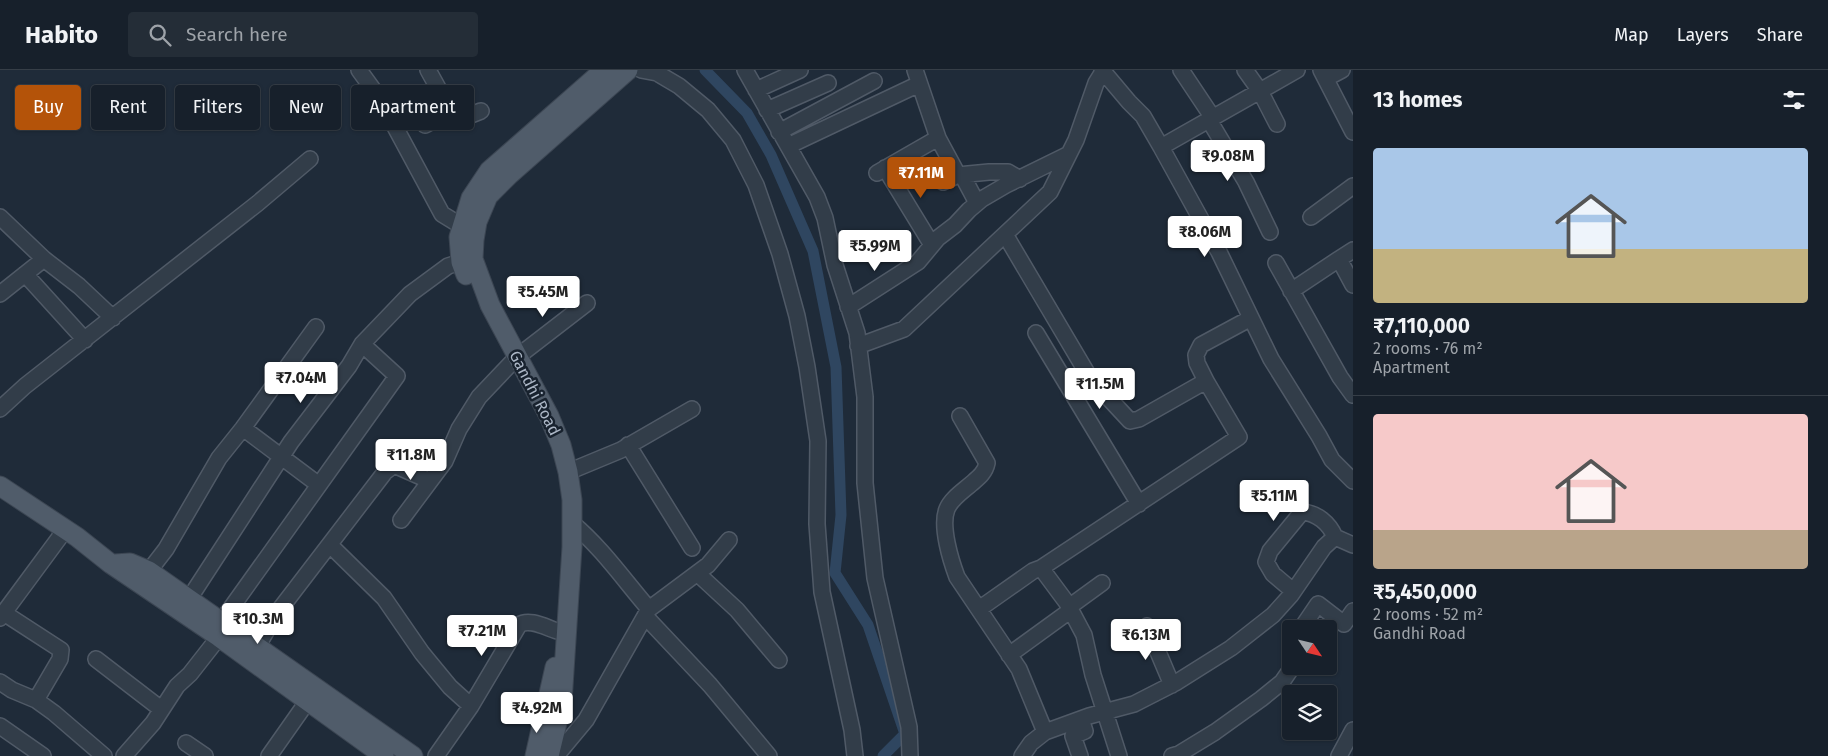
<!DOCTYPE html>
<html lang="en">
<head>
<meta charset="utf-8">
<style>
  :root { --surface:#17202b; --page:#242d37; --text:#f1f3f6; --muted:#9ea3a9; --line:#363e47; --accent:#b45309 }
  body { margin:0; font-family:"Fira Sans",sans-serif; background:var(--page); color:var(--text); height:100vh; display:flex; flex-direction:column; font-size:19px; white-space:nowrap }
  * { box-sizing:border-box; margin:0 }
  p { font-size:16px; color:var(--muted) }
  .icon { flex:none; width:28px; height:28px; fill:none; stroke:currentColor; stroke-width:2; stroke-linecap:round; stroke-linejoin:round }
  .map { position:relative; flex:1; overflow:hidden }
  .sheet { display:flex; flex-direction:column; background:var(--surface); width:475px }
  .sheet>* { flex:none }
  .top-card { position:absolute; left:15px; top:15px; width:475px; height:45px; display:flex; gap:10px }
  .needle { width:32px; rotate:125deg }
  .fabs { position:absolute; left:1282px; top:550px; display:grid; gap:10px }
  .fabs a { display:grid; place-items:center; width:55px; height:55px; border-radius:5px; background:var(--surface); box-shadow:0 1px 4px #0004,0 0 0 1px var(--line); font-size:25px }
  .price { position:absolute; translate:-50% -42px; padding:0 11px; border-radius:5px; background:#fff; color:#222; font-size:16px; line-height:32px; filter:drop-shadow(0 1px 2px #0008) }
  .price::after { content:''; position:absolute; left:50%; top:30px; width:15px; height:11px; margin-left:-8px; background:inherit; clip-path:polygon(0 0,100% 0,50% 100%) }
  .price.active { background:var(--accent); color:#fff }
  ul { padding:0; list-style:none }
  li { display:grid; align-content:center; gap:10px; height:265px; padding:0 20px }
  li+li { border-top:1px solid var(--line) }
  li span { display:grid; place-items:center; height:155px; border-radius:5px; color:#555 }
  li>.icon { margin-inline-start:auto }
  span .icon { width:90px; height:90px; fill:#fffc; stroke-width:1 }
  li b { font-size:21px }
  h2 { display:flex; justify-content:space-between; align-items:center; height:60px; padding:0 20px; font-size:21px }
  .tag { padding:0 18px; border-radius:5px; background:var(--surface); box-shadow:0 1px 4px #0004,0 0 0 1px var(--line); font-size:18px; line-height:45px }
  .tag.active { background:var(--accent); color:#fff }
  header { display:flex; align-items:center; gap:30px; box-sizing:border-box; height:70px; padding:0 25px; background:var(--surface); border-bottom:1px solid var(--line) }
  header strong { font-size:24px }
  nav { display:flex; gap:28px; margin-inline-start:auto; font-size:18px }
  .search { width:350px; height:45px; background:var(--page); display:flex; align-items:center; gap:12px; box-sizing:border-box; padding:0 18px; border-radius:5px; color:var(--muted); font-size:19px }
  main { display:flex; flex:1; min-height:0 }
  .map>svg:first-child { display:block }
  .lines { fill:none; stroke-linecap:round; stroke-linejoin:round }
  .canal { stroke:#2f4660; stroke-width:11 }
  .minor-casing { stroke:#505a67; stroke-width:18 }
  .major-casing { stroke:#3c4653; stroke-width:21 }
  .minor { stroke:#323d49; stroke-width:15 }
  .major { stroke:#505c6a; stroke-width:19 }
  .labels { text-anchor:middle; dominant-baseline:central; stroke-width:5; stroke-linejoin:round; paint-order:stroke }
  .street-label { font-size:16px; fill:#acb7c6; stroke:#18222e }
</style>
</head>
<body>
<header>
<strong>Habito</strong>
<div class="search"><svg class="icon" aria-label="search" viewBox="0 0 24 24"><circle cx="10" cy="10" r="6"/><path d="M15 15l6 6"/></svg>Search here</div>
<nav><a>Map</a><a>Layers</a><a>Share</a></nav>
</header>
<main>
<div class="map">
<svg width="1353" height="686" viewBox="0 0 1353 686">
  <rect width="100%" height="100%" fill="#1f2b39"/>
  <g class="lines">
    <path class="canal" d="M 705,0 L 747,43 L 771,85 L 813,181 L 836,297 L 841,445 L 835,503 L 868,555 L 905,664 L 883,686"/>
    <defs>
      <path id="minor" d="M 359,0 L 380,29 L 442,144 L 455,152 L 463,154
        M 428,0 L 438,18 L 444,45 L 448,51 L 453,52 L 481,41
        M 641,0 L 657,3 L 679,16 L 708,40 L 733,70 L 756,115 L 780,184 L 797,246 L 807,297 L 818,371 L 817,454 L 822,522 L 852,660 L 855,686
        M 745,0 L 817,127 L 825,148 L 835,195 L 857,263 L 865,327 L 865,413 L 875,508 L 909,657 L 910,686
        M 915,0 L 938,68
        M 1102,0 L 1129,32 L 1143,46 L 1161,77 L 1297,0
        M 1181,0 L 1213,48
        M 1245,0 L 1260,21 L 1277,54
        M 1321,0 L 1353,62
        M 1327,8 L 1342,0
        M 756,20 L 800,0
        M 767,40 L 828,13
        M 1209,50 L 1246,112 L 1270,162
        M 425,55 L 444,45
        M 779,62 L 874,11
        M 788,76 L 919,14
        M 1161,77 L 1219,182 L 1271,289 L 1319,366 L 1332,390 L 1353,411
        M 885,98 L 932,175
        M 877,103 L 938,68 L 958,105
        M 962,105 L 977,133
        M 943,112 L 958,105 L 989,102 L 1008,102 L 1020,109
        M 0,147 L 44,189 L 79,216 L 113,248
        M 1311,147 L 1353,116
        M 1006,166 L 1090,308 L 1130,351 L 1139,349 L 1206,311
        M 1353,180 L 1339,189 L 1353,215
        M 1276,193 L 1340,307 L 1353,325
        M 25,204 L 85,270
        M 1291,221 L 1339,189
        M 0,224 L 44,189
        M 848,237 L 918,192 L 938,168 L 955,155 L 969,140 L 982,129 L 1006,115 L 1069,84
        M 1036,263 L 1139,434
        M 858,276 L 904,259 L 1050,122 L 1076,70 L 1096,13 L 1104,0
        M 0,339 L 25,316 L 258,133 L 310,89
        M 960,346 L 987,393 C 985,403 978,408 971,414 C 963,421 951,429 947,439 C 940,456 951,491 957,507 L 1019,599 L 1045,662
        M 243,358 L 319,415
        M 628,375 L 692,478
        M 568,402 L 621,380 L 692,339
        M 401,450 L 445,391 L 459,359 L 479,327 L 517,287 L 587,233
        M 572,453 C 602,478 624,510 649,539
        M 330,475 L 384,528 L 422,583 L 450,617 L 471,636
        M 1041,498 L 1067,533 L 1084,565 L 1093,605 L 1119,686
        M 149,501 L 166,479 L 219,388 L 243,358 L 316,257
        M 697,503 L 737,540 L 779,590
        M 1293,521 L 1273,504 L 1266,492 L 1270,481 L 1302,442 C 1317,443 1329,453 1335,467
        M 189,529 L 291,372 L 349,296 L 362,274 L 410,224 L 448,196 L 461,192
        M 1069,537 L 1102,513
        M 979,539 L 1033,501 L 1041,498 L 1239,367 L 1206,311 L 1197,293 L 1196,285 L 1201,275 L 1251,248
        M 4,543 L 61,580 L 60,589 L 36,630
        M 645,546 L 710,615 L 769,686
        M 0,548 L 65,460
        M 221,552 L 397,306 L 362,274
        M 1147,556 L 1172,615
        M 1301,559 L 1318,534 L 1344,554 L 1353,541
        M 257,577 L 277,543 L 385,402 L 394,395 L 430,411
        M 1009,585 L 1071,540
        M 96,589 L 161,639
        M 0,612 L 12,620 L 36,630 L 54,643 L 104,686
        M 0,656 L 43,686
        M 186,673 L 205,686
        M 124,686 L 153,653 L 177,616 L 190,604 L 219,567
        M 269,686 L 314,622
        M 436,686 L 471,636 L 519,555 C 529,548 545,557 557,561
        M 556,686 L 586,650 L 649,539 L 708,495 L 729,470
        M 1022,686 L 1031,673 L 1045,662 L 1089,646 L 1134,634 L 1177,612 L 1231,578 L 1273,545 L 1291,525 L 1324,477 L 1335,467 L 1353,475
        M 1080,686 L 1073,666 L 1085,661 L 1081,649
        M 1172,686 L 1179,684 L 1215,662 L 1261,629 L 1282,612 L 1293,596
        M 1339,686 L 1353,660"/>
      <path id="major" d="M 466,205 L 461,192 L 459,167 L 471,128 L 489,101 L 604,0
        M 0,416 L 77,467 L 111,494 L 219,567 L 384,686
        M 115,494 L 130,493 L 149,501 L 413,686
        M 535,686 L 555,597
        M 549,686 L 562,632 L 572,477 L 572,430 L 568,402 L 561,375 L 549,346 L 490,235 L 473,189 L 474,170 L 477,152 L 488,126 L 510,104 L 628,0"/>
    </defs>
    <use href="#minor" class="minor-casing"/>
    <use href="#major" class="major-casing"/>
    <use href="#minor" class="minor"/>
    <use href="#major" class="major"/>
  </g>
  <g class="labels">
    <g class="street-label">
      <text transform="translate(535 323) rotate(63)">Gandhi Road</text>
    </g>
  </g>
</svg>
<div class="fabs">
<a><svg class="needle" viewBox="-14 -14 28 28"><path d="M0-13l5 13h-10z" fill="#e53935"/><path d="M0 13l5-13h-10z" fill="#9ea3a9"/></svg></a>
<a><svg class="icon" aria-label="layers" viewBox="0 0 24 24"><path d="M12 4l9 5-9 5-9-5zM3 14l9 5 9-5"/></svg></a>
</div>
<b class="price" style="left:1228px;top:112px">₹9.08M</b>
<b class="price active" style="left:921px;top:129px">₹7.11M</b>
<b class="price" style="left:1205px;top:188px">₹8.06M</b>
<b class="price" style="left:875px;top:202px">₹5.99M</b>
<b class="price" style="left:543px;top:248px">₹5.45M</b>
<b class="price" style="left:301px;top:334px">₹7.04M</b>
<b class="price" style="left:1100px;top:340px">₹11.5M</b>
<b class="price" style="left:411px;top:411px">₹11.8M</b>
<b class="price" style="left:1274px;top:452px">₹5.11M</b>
<b class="price" style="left:258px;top:575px">₹10.3M</b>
<b class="price" style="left:482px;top:587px">₹7.21M</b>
<b class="price" style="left:1146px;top:591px">₹6.13M</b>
<b class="price" style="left:537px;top:664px">₹4.92M</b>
<div class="top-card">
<a class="tag active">Buy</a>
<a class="tag">Rent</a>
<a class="tag">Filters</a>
<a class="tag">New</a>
<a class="tag">Apartment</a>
</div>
</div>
<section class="sheet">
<h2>13 homes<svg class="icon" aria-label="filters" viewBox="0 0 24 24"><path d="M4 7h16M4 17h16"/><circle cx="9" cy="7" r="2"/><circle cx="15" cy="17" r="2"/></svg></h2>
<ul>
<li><span style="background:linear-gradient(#a9c7e8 65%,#c2b280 0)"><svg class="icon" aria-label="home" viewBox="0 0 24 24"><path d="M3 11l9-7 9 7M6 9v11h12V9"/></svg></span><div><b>₹7,110,000</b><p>2 rooms · 76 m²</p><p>Apartment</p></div></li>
<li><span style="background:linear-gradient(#f6c9c9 75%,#b9a48a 0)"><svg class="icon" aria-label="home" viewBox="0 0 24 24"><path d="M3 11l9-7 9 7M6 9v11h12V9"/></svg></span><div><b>₹5,450,000</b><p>2 rooms · 52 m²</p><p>Gandhi Road</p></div></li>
</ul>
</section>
</main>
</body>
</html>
